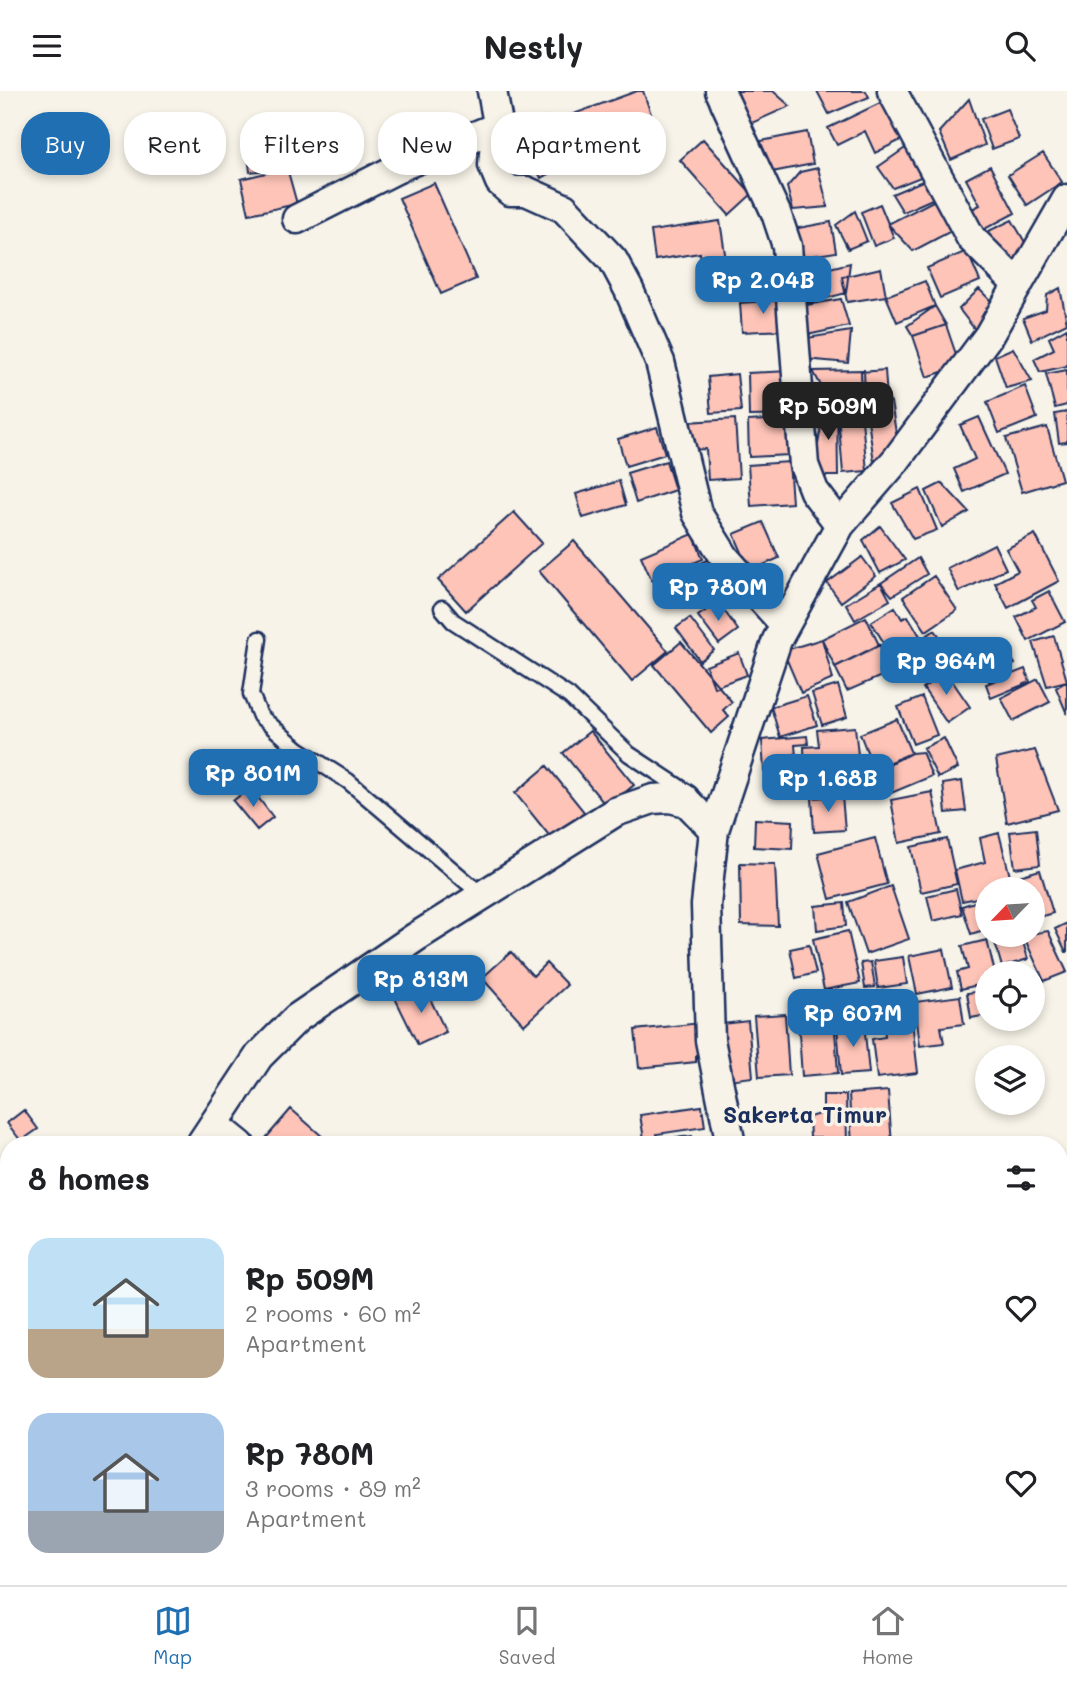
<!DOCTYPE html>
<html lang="en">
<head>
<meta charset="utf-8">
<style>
  :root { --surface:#fff; --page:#f2f2f2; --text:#202124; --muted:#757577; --line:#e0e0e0; --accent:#1f6fb2 }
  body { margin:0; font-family:Mali,sans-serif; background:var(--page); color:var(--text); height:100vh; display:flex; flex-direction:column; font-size:26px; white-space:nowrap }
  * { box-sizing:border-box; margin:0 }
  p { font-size:23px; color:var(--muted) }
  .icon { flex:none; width:38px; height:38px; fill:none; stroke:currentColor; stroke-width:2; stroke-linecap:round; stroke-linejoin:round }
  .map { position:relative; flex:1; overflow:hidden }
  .sheet { position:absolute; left:0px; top:1045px; width:1068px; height:450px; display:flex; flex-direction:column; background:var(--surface); border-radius:28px 28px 0 0; box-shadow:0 4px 10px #0003 }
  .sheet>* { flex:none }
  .guide { position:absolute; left:21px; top:21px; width:700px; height:63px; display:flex; gap:14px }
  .needle { width:46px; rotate:245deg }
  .controls { position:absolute; left:975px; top:786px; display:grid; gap:14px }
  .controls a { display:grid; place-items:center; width:70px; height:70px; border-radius:50%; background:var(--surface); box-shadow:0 4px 10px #0003; font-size:35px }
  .price { position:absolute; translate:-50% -60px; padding:0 16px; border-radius:14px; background:var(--accent); color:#fff; font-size:23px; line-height:46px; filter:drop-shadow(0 2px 4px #0008) }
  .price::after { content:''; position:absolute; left:50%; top:42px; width:21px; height:16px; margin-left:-10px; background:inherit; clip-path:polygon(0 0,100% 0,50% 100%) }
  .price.selected { background:#222; color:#fff }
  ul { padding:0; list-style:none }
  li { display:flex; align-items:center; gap:21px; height:175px; padding:0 28px }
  li span { display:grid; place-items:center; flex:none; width:196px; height:140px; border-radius:21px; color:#555 }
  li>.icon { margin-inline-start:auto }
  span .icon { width:84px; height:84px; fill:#fffc; stroke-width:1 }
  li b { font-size:30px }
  h2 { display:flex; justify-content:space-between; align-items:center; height:84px; padding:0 28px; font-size:30px }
  .tag { padding:0 24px; border-radius:28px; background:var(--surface); box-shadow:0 4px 10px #0003; font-size:24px; line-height:63px }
  .tag.selected { background:var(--accent); color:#fff }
  header { display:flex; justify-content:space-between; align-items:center; height:91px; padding:0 28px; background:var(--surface); font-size:32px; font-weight:700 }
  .menu { display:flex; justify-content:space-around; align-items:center; height:98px; border-top:2px solid var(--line); background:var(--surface); font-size:19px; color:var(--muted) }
  .menu a { display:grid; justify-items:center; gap:4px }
  .menu .selected { color:var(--accent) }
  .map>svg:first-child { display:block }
  .building { fill:#ffc4b8; stroke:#1b2f5e; stroke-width:2 }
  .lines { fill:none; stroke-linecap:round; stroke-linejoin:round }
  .service-casing { stroke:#1b2f5e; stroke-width:19 }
  .minor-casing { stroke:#1b2f5e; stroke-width:33 }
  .service { stroke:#f7f3e8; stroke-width:14 }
  .minor { stroke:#f7f3e8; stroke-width:28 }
  .labels { text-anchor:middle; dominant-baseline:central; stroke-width:7; stroke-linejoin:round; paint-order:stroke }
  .quarter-label { font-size:23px; font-weight:bold; fill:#1b2f5e; stroke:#f7f3e8 }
</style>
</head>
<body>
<header><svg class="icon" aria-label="menu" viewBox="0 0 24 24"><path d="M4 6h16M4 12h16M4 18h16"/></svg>Nestly<svg class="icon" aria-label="search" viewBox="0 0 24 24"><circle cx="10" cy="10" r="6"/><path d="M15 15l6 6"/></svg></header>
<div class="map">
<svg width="1067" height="1494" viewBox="0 0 1067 1494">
  <rect width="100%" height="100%" fill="#f7f3e8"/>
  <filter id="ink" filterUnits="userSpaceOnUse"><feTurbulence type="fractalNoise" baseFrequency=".0143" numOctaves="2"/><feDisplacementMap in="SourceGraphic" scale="14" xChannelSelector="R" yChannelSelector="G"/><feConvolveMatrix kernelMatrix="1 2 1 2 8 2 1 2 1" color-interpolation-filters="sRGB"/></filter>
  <g filter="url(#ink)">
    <path class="building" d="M 637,0 L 643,0 L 659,46 L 585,72 L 568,25 Z
      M 732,0 L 773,0 L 790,15 L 745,35 Z
      M 817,0 L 866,0 L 869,6 L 829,23 Z
      M 969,8 L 985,54 L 951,69 L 939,41 Z
      M 884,10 L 903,48 L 875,62 L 865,40 L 837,54 L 828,37 Z
      M 1007,18 L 1019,48 L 992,58 L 981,28 Z
      M 546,26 L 569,72 L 541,87 L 517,40 Z
      M 807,41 L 813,73 L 767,82 L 761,50 Z
      M 703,48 L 752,103 L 729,124 L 680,69 Z
      M 284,51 L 287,77 L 250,81 L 247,56 Z
      M 911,53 L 923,85 L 893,97 L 878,76 Z
      M 1043,62 L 1062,91 L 1027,114 L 1008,84 Z
      M 990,75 L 1015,122 L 977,142 L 966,121 L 980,114 L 966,88 Z
      M 287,77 L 297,113 L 249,123 L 241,88 Z
      M 818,77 L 828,116 L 793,119 L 787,96 L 800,81 Z
      M 927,88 L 939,105 L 903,121 L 892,103 Z
      M 434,92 L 476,188 L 441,203 L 399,107 Z
      M 935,109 L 951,140 L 913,160 L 888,133 Z
      M 880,113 L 894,147 L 874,155 L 861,121 Z
      M 855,120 L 867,150 L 848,158 L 836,134 Z
      M 1012,129 L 1026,153 L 1022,169 L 1009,177 L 978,145 Z
      M 720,130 L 728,182 L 704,186 L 700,162 L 655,169 L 651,140 Z
      M 831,131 L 836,161 L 798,167 L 793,138 Z
      M 967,160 L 980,190 L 940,207 L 927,177 Z
      M 750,170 L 753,204 L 726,206 L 724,183 L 736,182 L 735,171 Z
      M 850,172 L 846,202 L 808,212 L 801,184 Z
      M 759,177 L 777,177 L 778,206 L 759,206 Z
      M 881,177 L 886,205 L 847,211 L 842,186 Z
      M 925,190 L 935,215 L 897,231 L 886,205 Z
      M 1060,197 L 1067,232 L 1032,249 L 1023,227 L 1046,219 L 1047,204 Z
      M 979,198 L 999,218 L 976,240 L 959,218 Z
      M 841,208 L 849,235 L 807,244 L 801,215 Z
      M 783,209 L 785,239 L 742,241 L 740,212 Z
      M 935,215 L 946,234 L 913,245 L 907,235 Z
      M 946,234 L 960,275 L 927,286 L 913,245 Z
      M 1067,237 L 1067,275 L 1040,281 L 1034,268 L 1054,258 L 1049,247 Z
      M 851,240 L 848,272 L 805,268 L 807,247 Z
      M 1013,257 L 1032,290 L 1006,297 L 995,265 Z
      M 864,279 L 865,304 L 826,304 L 813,280 Z
      M 885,279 L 887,307 L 862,308 L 861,281 Z
      M 1067,279 L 1067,314 L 1055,317 L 1046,283 Z
      M 790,280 L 792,324 L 749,325 L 748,282 Z
      M 737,283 L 741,320 L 711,322 L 708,286 Z
      M 1025,295 L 1037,327 L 999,342 L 987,311 Z
      M 826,304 L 837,311 L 838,385 L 813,385 Z
      M 860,309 L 867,380 L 843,382 L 837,311 Z
      M 891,311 L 898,354 L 889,369 L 874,371 L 866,315 Z
      M 1067,321 L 1067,351 L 1059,352 L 1055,323 Z
      M 979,326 L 1005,383 L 964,401 L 954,378 L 975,368 L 960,334 Z
      M 735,328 L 739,387 L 708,389 L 706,358 L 689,359 L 687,331 Z
      M 789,328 L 790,364 L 749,366 L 748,330 Z
      M 657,336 L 665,363 L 626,375 L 618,348 Z
      M 1047,336 L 1062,389 L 1022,401 L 1006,347 Z
      M 666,370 L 675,399 L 636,412 L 627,382 Z
      M 789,371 L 792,412 L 751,415 L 748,374 Z
      M 619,390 L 626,414 L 583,427 L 576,403 Z
      M 942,392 L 969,421 L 942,436 L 926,400 Z
      M 920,398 L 937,439 L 913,448 L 892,412 Z
      M 514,421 L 542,452 L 466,520 L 438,489 Z
      M 763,431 L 779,467 L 750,480 L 734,443 Z
      M 880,435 L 905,469 L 880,482 L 863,449 Z
      M 693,443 L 703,468 L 652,490 L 641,465 Z
      M 1035,443 L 1059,490 L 1008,517 L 995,492 L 1018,480 L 1006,458 Z
      M 574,450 L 668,560 L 632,590 L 539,480 Z
      M 994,453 L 1006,478 L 959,501 L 947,477 Z
      M 714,466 L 730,497 L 701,511 L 686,479 Z
      M 862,466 L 876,485 L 841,511 L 827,492 Z
      M 918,467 L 927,483 L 892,505 L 881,492 Z
      M 934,485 L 957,519 L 926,540 L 903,506 Z
      M 881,492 L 890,509 L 855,529 L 846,513 Z
      M 1049,500 L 1065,531 L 1028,550 L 1016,526 L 1036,516 L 1032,509 Z
      M 718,511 L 738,539 L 719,553 L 698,525 Z
      M 895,516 L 902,528 L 908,525 L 920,545 L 891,563 L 871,531 Z
      M 866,526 L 879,554 L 835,576 L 822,548 Z
      M 690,527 L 714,559 L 700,570 L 676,537 Z
      M 935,539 L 956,569 L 936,583 L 915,553 Z
      M 1054,545 L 1067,590 L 1047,595 L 1033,551 Z
      M 822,548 L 833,588 L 801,602 L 783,560 Z
      M 681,551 L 732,611 L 723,619 L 729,626 L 711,642 L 654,574 Z
      M 880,554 L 891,581 L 847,600 L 835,576 Z
      M 1003,554 L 1015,573 L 989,590 L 976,571 Z
      M 739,562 L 747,584 L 714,596 L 706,575 Z
      M 1025,578 L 1030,591 L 991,607 L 986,593 Z
      M 946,581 L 970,616 L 947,632 L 923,597 Z
      M 1038,588 L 1050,611 L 1013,630 L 1001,607 Z
      M 1067,590 L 1067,623 L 1056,597 Z
      M 838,594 L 847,626 L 822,634 L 812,602 Z
      M 807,605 L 817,634 L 780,646 L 771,616 Z
      M 922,606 L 937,644 L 913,653 L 898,616 Z
      M 897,628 L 911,662 L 874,678 L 860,643 Z
      M 855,636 L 859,673 L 805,678 L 804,656 L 819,655 L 817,639 Z
      M 590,640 L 634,694 L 607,716 L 563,662 Z
      M 807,645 L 808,653 L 795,654 L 797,677 L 764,680 L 762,649 Z
      M 944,647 L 958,677 L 938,687 L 923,657 Z
      M 1035,659 L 1058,719 L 1007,732 L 996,668 Z
      M 922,661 L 932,685 L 884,705 L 874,681 L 911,662 Z
      M 547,675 L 589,727 L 556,753 L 515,702 Z
      M 962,690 L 966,720 L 946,722 L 943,693 Z
      M 250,696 L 273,726 L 257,739 L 233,710 Z
      M 932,701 L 941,743 L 899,752 L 891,709 Z
      M 842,705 L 845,739 L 814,741 L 812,707 Z
      M 755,728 L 793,730 L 792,758 L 754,756 Z
      M 1036,738 L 1040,774 L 1015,777 L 1010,741 Z
      M 999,742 L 1013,797 L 987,798 L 987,805 L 962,810 L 955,779 L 985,771 L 980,747 Z
      M 875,747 L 887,793 L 830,808 L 818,762 Z
      M 947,748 L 957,793 L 921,801 L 911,756 Z
      M 740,772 L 775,773 L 778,835 L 741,834 Z
      M 1040,779 L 1053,822 L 1032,828 L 1032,798 L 1015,798 L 1012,787 Z
      M 891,795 L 909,848 L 866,863 L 848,811 Z
      M 956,798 L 962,823 L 933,830 L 927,805 Z
      M 987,807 L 987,838 L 971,843 L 962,815 Z
      M 844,812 L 846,835 L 817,839 L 815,815 Z
      M 1067,832 L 1067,861 L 1066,861 L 1055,838 Z
      M 848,840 L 860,892 L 824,899 L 813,848 Z
      M 1048,840 L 1067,881 L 1044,890 L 1023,844 Z
      M 1021,844 L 1028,868 L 1002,876 L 993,845 Z
      M 987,849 L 995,882 L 987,882 L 987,896 L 986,892 L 961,898 L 957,881 L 968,878 L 962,855 Z
      M 809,854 L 816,882 L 796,887 L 790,858 Z
      M 944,858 L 952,896 L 917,903 L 909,865 Z
      M 511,861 L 533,885 L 546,872 L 567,894 L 524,934 L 482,887 Z
      M 903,866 L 907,893 L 878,897 L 874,870 Z
      M 871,871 L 875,896 L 865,897 L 861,872 Z
      M 423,893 L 446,941 L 418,954 L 395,907 Z
      M 861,900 L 863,926 L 840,928 L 839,901 Z
      M 982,900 L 987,924 L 971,927 L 967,902 Z
      M 909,903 L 910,927 L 873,929 L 872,904 Z
      M 960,905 L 964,933 L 941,936 L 944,952 L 920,955 L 915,911 Z
      M 833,912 L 838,982 L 802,985 L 797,914 Z
      M 785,923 L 789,984 L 759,986 L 754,925 Z
      M 748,930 L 753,986 L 729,989 L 723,933 Z
      M 912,930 L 918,982 L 877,987 L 872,948 L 885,946 L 884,933 Z
      M 701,932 L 705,963 L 696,964 L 696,971 L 639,977 L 635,939 Z
      M 864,932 L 869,982 L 841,984 L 837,934 Z
      M 888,1000 L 892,1054 L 852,1054 L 849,1003 Z
      M 823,1004 L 846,1004 L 847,1054 L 821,1054 L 821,1046 L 810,1046 L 809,1026 L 823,1022 Z
      M 702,1015 L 705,1036 L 657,1043 L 659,1054 L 645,1054 L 640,1024 Z
      M 291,1018 L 332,1054 L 273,1054 L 266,1047 Z
      M 24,1019 L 38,1038 L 21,1050 L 7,1032 Z
      M 692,1045 L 693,1054 L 666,1054 L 665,1048 Z
      M 0,1150 L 9,1163 L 9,1191 L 0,1178 Z
      M 487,1486 L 507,1486 L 507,1494 L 486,1494 Z
      M 558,1486 L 602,1486 L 603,1494 L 558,1494 Z
      M 607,1486 L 638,1486 L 638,1494 L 607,1494 Z
      M 665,1486 L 682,1486 L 682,1494 L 665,1494 Z
      M 690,1486 L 715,1486 L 715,1494 L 690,1494 Z
      M 733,1486 L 799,1486 L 799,1494 L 734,1494 Z
      M 877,1486 L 911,1486 L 911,1494 L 877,1494 Z
      M 923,1486 L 971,1486 L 971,1494 L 922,1494 Z"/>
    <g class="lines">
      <defs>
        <path id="service" d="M 442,517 L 453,530 L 569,605 L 629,663 L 690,703
          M 259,548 L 251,603 L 260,625 L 298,658 L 348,690 L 482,804"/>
        <path id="minor" d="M 492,0 L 497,27 L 493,74 L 500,91 L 510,100 L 526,100 L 564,117 L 613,169 L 629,199 L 660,271 L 697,422 L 725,467 L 785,534
          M 720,0 L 776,122 L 787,155 L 804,374 L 814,400 L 840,434
          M 892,0 L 971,147 L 1018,194
          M 297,128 L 406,73 L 497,36
          M 214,1033 L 240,1054
          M 200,1054 L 259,965 L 297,927 L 416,846 L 615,721 L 653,708 L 670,707 L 687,711 L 714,739
          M 731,1054 L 710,949 L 706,814 L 714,739 L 777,549 L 840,434 L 896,369 L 989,244 L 1067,108
          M 0,1357 L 9,1343
          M 806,1486 L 807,1494
          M 992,1486 L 993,1494"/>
      </defs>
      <use href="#service" class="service-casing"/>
      <use href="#minor" class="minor-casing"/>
      <use href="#service" class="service"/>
      <use href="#minor" class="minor"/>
    </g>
  </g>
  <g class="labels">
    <g class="quarter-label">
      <text x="805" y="1023">Sakerta Timur</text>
    </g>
  </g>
</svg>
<div class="controls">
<a><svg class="needle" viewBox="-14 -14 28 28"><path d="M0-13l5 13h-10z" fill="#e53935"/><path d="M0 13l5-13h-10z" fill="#757577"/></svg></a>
<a><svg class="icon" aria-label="locate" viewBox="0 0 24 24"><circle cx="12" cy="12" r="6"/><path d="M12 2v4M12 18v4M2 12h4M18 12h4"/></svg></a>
<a><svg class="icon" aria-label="layers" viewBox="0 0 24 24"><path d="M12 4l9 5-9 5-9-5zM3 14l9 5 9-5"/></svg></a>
</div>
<b class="price" style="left:763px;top:225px">Rp 2.04B</b>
<b class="price selected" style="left:828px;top:351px">Rp 509M</b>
<b class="price" style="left:718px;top:532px">Rp 780M</b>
<b class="price" style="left:946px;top:606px">Rp 964M</b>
<b class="price" style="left:253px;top:718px">Rp 801M</b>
<b class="price" style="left:828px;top:723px">Rp 1.68B</b>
<b class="price" style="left:421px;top:924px">Rp 813M</b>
<b class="price" style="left:853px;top:958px">Rp 607M</b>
<div class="guide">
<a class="tag selected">Buy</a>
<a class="tag">Rent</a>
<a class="tag">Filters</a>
<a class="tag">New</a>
<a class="tag">Apartment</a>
</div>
<section class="sheet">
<h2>8 homes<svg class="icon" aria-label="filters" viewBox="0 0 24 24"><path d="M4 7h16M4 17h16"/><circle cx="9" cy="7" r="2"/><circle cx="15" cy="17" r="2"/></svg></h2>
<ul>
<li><span style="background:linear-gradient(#bfe0f5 65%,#b9a48a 0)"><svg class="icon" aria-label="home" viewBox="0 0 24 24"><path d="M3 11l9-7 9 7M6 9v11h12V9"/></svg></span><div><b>Rp 509M</b><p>2 rooms · 60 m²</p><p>Apartment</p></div><svg class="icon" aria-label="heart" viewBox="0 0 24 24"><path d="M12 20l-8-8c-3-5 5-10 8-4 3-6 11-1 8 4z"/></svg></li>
<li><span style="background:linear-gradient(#a9c7e8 70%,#9aa5b1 0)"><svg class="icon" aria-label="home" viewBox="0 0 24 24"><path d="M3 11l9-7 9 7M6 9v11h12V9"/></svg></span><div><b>Rp 780M</b><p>3 rooms · 89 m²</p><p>Apartment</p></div><svg class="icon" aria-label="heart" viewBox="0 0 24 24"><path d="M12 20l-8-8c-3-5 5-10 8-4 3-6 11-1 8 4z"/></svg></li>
</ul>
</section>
</div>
<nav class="menu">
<a class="selected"><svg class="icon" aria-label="map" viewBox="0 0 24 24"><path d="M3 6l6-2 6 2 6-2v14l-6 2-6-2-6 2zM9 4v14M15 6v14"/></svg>Map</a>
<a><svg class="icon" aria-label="saved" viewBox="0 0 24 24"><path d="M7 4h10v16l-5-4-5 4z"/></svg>Saved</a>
<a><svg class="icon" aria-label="home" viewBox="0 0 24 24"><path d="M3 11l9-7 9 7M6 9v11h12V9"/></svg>Home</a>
</nav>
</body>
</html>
